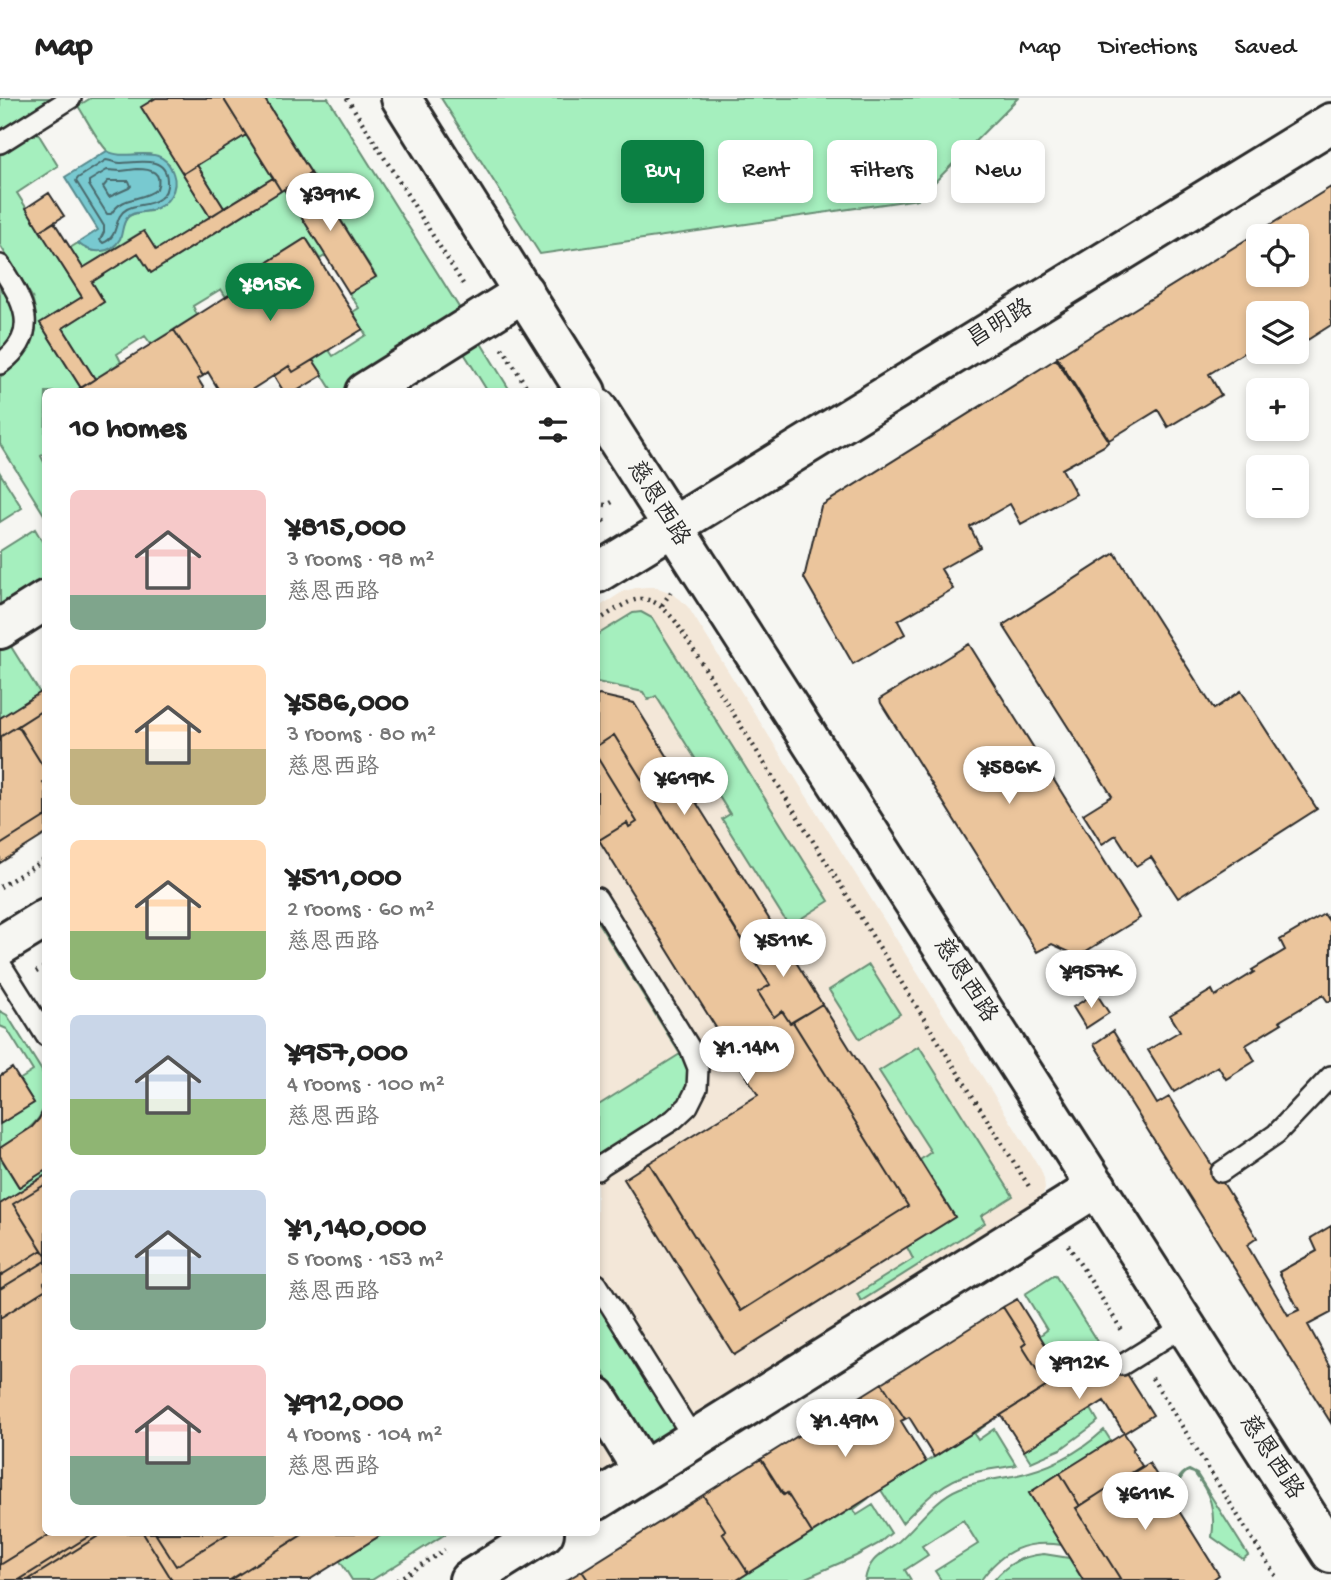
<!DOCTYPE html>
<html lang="en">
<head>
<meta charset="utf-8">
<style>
  :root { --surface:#fff; --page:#f6f6f6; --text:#222; --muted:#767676; --line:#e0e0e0; --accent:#0b8043 }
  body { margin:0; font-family:"Gochi Hand","LXGW WenKai TC",sans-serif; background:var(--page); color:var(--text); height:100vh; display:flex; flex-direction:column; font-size:26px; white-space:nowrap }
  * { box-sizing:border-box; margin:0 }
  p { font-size:23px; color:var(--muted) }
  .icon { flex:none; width:38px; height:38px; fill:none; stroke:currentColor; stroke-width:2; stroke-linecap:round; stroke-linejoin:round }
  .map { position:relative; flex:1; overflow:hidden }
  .drawer { position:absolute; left:42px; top:290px; width:558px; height:1148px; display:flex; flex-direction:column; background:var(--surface); border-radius:10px; box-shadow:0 4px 10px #0003 }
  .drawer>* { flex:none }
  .guide { position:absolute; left:621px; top:42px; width:604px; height:63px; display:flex; gap:14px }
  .fabs { position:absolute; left:1246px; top:126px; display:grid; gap:14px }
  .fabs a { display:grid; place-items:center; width:63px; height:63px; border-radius:10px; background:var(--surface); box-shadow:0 4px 10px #0003; font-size:35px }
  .price { position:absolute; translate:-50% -60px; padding:0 16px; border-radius:24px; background:#fff; color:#222; font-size:23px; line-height:46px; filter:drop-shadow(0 2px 4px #0008) }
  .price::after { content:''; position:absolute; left:50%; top:42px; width:21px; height:16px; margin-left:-10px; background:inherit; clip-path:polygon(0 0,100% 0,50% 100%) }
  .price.on { background:var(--accent); color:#fff }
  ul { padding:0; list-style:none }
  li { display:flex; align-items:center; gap:21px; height:175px; padding:0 28px }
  li span { display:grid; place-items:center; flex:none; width:196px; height:140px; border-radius:10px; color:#555 }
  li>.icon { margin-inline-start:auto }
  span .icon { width:84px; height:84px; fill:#fffc; stroke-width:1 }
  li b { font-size:30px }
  h2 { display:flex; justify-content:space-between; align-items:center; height:84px; padding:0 28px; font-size:30px }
  .tag { padding:0 24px; border-radius:10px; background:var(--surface); box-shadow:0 4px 10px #0003; font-size:24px; line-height:63px }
  .tag.on { background:var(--accent); color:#fff }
  header { display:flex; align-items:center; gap:42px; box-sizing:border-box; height:98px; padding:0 35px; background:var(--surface); border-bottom:2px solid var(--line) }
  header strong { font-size:33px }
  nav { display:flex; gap:38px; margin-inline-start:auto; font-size:24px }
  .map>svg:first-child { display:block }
  .built { fill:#f3e7d8 }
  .green { fill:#a5efbe; stroke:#688d74; stroke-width:2 }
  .water { fill:#78c9d0; stroke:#598a8e; stroke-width:2 }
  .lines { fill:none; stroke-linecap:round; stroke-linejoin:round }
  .shore { stroke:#4a6a6d; stroke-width:2 }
  .building { fill:#ebc59c; stroke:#2b2b2b; stroke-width:2; fill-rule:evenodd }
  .service-casing { stroke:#2b2b2b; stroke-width:24 }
  .minor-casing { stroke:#2b2b2b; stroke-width:44 }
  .tertiary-casing { stroke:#2b2b2b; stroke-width:44 }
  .path { stroke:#2b2b2b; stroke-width:4.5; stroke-dasharray:2 5; stroke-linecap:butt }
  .service { stroke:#f6f6f2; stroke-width:19 }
  .minor { stroke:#f6f6f2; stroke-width:38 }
  .tertiary { stroke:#f6f6f2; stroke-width:38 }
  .labels { text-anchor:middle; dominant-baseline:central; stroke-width:5; stroke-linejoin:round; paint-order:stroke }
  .street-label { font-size:24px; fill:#2b2b2b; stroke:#f6f6f2 }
</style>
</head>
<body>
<header>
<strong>Map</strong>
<nav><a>Map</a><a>Directions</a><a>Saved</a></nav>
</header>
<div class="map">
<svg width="1331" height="1482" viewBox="0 0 1331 1482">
  <rect width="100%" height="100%" fill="#f6f6f2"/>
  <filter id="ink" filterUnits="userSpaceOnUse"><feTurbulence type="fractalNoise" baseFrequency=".0143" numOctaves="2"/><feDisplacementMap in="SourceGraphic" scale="14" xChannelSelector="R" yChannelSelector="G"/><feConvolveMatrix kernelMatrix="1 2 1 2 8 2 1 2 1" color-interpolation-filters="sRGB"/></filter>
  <g filter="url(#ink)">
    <path class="built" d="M 647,489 L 655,489 L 669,494 L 680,501 L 688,509 L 1041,1072 L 1044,1081 L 1045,1091 L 1043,1096 L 1037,1104 L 1018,1116 L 1039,1151 L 597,1427 L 597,510 L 624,493 L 636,490 Z"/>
    <path class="green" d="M 0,0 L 51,0 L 0,32 Z
      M 91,0 L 156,0 L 142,9 L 210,119 L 156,152 L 143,133 L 83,170 L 70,150 L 78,145 C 84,150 91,153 99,153 C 127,152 116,128 129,118 C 135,114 144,114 151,113 L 169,66 C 145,45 126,65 110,55 C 101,50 85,18 78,8 Z
      M 264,0 L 328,0 L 465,219 L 344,294 L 333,294 L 313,262 L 329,252 L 333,258 L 366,237 L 353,214 L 359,210 L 349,195 L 376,178 Z
      M 441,0 L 1018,0 L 918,101 L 540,156 Z
      M 37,34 L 58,68 L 17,95 L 82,199 L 40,225 L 81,290 L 74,294 L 46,294 L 45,355 L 41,358 L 45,366 L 45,418 L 0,346 L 0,279 L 16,267 L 27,253 L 35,236 L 36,223 L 35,211 L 32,199 L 0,147 L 0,57 Z
      M 246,37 L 273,80 L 224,110 L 197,67 Z
      M 284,91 L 326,157 L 320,161 L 306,140 L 239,182 L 243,188 L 226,199 L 221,191 L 193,208 L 197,217 L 151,246 L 145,238 L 117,256 L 121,264 L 95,281 L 63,230 L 104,204 L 92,184 L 138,155 L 151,175 Z
      M 0,187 C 15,211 24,230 0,253 Z
      M 476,237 L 511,294 L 488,294 L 459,247 Z
      M 0,375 L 22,410 L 0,424 Z
      M 35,431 L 45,448 L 45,489 L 0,518 L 0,453 Z
      M 641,514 L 652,520 L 829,803 L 789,828 L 722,721 L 730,716 L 656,598 L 648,602 L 643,594 L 597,584 L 597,537 L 633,515 Z
      M 5,539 L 40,595 L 0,620 L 0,543 Z
      M 597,819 L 684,958 C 692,979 687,997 671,1012 L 597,1059 L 597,1008 L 680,956 L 597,823 Z
      M 869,867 L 900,916 L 860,941 L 829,892 Z
      M 0,913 L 7,917 L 42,973 C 57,1016 32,1030 0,1050 L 0,1026 L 34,1005 L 19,982 L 33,973 L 7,931 L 0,928 Z
      M 919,948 L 1013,1098 L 981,1118 L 985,1125 L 861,1203 L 857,1196 L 913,1161 L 907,1149 L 955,1119 L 920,1062 L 931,1054 L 879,973 Z
      M 0,1059 L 19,1089 L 45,1072 L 45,1077 L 0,1106 Z
      M 1055,1177 L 1103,1253 L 1064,1277 L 1039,1238 L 1047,1232 L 1025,1196 Z
      M 597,1205 L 675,1330 L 648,1347 L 597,1264 Z
      M 1091,1311 L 1098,1323 L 1095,1326 L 1061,1351 L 1031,1364 L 1024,1353 Z
      M 990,1324 L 974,1336 L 978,1342 L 994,1331 L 1016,1367 C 1002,1370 987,1371 973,1375 C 943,1382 923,1404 902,1425 L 881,1392 Z
      M 1104,1332 L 1111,1343 L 1029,1395 L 1062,1447 C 1026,1442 1002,1452 981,1482 L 941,1482 L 935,1473 L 978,1446 L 963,1422 L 922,1448 L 928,1457 L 905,1472 L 911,1482 L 865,1482 C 869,1459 883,1456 899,1443 C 919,1425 935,1400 960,1390 C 977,1383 996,1381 1013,1378 C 1048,1371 1078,1356 1104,1332 Z
      M 1189,1372 L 1197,1376 L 1248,1457 L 1243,1461 L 1212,1439 C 1216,1411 1210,1395 1194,1375 L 1188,1373 C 1180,1378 1178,1387 1175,1395 C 1174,1387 1180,1375 1189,1372 Z
      M 869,1400 L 853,1412 L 857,1417 L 873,1407 L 891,1435 L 878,1446 L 856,1458 L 801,1482 L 737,1482 Z
      M 384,1435 L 447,1435 L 372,1482 L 352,1482 L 340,1463 Z
      M 1044,1456 L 1069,1460 L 1083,1482 L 994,1482 C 1008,1465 1022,1458 1044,1456 Z"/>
    <path class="water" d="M 107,53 C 127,65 162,42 173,75 C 179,91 168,107 152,112 C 144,115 132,113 127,120 C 122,126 123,134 120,141 C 111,157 90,156 78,145 L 98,132 L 65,79 Z"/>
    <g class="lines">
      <path class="shore" d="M 106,62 C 112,63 117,65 122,65 C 139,64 166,58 167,82 C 168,90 165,97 159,101 C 149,108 137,106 127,111 C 112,119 121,138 103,145 L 100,142 L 104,134 L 104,128 L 76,83 L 78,80 Z
        M 137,71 C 151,71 163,74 157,91 C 141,104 124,96 111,116 L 107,116 L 89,87 L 89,83 L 107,72 L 121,73 Z
        M 108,83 L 129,83 L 131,88 L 129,90 L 109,99 L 103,89 Z"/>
    </g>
    <path class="building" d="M 156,0 L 223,0 L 246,37 L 183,76 L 141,9 Z
      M 223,0 L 264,0 L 311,75 L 281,93 Z
      M 197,67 L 224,110 L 210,119 L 183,76 Z
      M 311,75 L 376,179 L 349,195 L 284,91 Z
      M 273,80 L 281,93 L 151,175 L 138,155 L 92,184 L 104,204 L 63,230 L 95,281 L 81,290 L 40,225 L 82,199 L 40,133 L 54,124 L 83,170 L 144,133 L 156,152 Z
      M 1331,89 L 1331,227 L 1298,248 L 1297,215 L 1258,215 L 1258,246 L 1209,276 L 1221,297 L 1168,329 L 1158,312 L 1109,342 L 1057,259 ZM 1258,138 L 1297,138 L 1297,177 L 1258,177 Z
      M 49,95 L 64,118 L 40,133 L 26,110 Z
      M 306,140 L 363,231 L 293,274 L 289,268 L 248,294 L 220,294 L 208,274 L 203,278 L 174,232 L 243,188 L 239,182 Z
      M 174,232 L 203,278 L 198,281 L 206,294 L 74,294 Z
      M 1056,261 L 1109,343 L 1104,348 L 1062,371 L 1076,396 L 1021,426 L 1010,406 L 970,429 L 980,449 L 941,471 L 953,491 L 898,523 L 905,536 L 853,566 L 804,480 L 821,408 Z
      M 313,262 L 323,277 L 295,294 L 284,294 L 274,278 L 289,268 L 293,274 Z
      M 1115,455 L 1214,611 L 1241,593 L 1317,711 L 1178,800 L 1151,759 L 1136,768 L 1116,737 L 1102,746 L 1083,716 L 1112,698 L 1003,527 Z
      M 969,546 L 1140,820 L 1078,858 L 1052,846 L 1037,854 L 881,605 L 880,601 Z
      M 46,591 L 46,610 L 0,639 L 0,620 Z
      M 599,597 L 634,605 L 776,832 L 747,851 L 614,637 L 597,648 L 597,598 Z
      M 46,610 L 46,673 L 18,628 Z
      M 18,628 L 46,673 L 46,683 L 43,685 L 46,689 L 46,718 L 0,747 L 0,639 Z
      M 614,637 L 770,887 L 758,894 L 774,919 L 782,913 L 790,925 L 793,924 L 908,1108 L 741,1213 L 649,1065 L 758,997 L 599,742 L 627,725 L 629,729 L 637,724 L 597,659 L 597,648 Z
      M 597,659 L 637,724 L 629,729 L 627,725 L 599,742 L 597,738 Z
      M 46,718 L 46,736 L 0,765 L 0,747 Z
      M 1324,816 L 1331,826 L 1331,902 L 1328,904 L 1323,897 L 1280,923 L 1282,925 L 1246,947 L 1255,963 L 1226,981 L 1218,968 L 1174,994 L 1148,952 L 1180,933 L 1170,917 L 1212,892 L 1215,898 L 1254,874 L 1252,872 L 1285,852 L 1280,842 Z
      M 776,832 L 822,906 L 790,925 L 782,913 L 774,919 L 758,894 L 770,887 L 747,851 Z
      M 1096,895 L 1109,915 L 1086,930 L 1073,909 Z
      M 822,906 L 955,1119 L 734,1257 L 624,1081 L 649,1065 L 741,1213 L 908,1108 L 793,924 Z
      M 1113,933 L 1157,1006 L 1169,999 L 1247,1123 L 1257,1140 L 1247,1147 L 1288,1217 L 1299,1212 L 1279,1174 L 1317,1153 L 1311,1140 L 1331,1128 L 1331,1215 L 1308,1227 L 1331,1269 L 1331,1325 L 1094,946 Z
      M 12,970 L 34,1005 L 0,1026 L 0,978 Z
      M 46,1006 L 46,1072 L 19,1089 L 0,1058 L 0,1050 L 32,1029 L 39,1021 Z
      M 46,1077 L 46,1086 L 13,1106 L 42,1152 L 0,1178 L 0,1106 Z
      M 46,1086 L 46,1158 L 13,1106 Z
      M 42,1152 L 46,1158 L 46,1163 L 0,1191 L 0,1178 Z
      M 46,1163 L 46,1183 L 44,1185 L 46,1191 L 0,1220 L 0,1191 Z
      M 46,1191 L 46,1435 L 52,1435 L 0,1467 L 0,1220 Z
      M 1017,1201 L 1064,1277 L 1047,1288 L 1022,1248 L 1026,1245 L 1003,1209 Z
      M 1003,1209 L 1026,1245 L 1022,1248 L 1047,1288 L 934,1359 L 909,1319 L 905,1321 L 882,1285 Z
      M 1110,1249 L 1153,1317 L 1124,1335 L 1104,1303 L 1024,1353 L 1001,1317 Z
      M 882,1285 L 905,1321 L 901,1323 L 926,1364 L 812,1435 L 787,1395 L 784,1397 L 761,1361 Z
      M 1124,1335 L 1134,1350 L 1132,1352 L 1142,1368 L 1080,1408 L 1060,1375 Z
      M 761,1361 L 783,1397 L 787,1395 L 812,1435 L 748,1475 L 722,1435 L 726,1433 L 703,1397 Z
      M 1149,1365 L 1219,1477 L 1212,1482 L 1121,1482 L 1076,1410 Z
      M 1060,1375 L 1080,1408 L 1076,1410 L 1121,1482 L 1083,1482 L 1029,1395 Z
      M 703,1397 L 726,1433 L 722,1435 L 748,1475 L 737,1482 L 588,1482 L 582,1473 Z
      M 52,1435 L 94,1435 L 19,1482 L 0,1482 L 0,1467 Z
      M 94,1435 L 103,1435 L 28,1482 L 19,1482 Z
      M 103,1435 L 143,1435 L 172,1482 L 28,1482 Z
      M 143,1435 L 155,1435 L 176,1468 L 229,1435 L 305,1435 L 230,1482 L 172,1482 Z
      M 155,1435 L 229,1435 L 176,1468 Z
      M 305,1435 L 384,1435 L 309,1482 L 230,1482 Z
      M 582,1473 L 588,1482 L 567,1482 Z"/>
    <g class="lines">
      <defs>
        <path id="service" d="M 0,45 L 71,0
          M 0,167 C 23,203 43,234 0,266
          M 597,800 L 690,950 L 698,970 L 697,990 L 688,1008 L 673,1022 L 602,1067 L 597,1072
          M 0,865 L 46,938
          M 1221,1074 L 1276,1036 L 1331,978
          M 597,1186 L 694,1341
          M 1122,1267 L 1186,1227"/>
        <path id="minor" d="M 365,294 L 524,194
          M 0,531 L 46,502
          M 597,1299 L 643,1373
          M 597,1402 L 1097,1089
          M 469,1482 L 544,1435"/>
        <path id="tertiary" d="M 401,0 L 586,294
          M 597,310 L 1331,1455
          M 597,475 L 1331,25
          M 0,848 L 46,820"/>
      </defs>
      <use href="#service" class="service-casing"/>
      <use href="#minor" class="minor-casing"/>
      <use href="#tertiary" class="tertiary-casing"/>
      <path class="path" d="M 347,0 L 465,189
        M 502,250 L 530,294
        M 597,406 L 607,407 L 616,402
        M 597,420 L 604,423 L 607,427
        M 662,507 L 671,494
        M 597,523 C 632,502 645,486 676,524 L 1030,1090
        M 0,789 L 46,761
        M 36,874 L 46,868
        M 1068,1147 L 1123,1234
        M 1152,1280 L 1278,1482
        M 397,1482 L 445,1452"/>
      <use href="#service" class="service"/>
      <use href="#minor" class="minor"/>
      <use href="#tertiary" class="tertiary"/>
    </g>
  </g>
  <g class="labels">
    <g class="street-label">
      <text transform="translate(1001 227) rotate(-31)">昌明路</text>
      <text transform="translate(657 406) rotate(58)">慈恩西路</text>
      <text transform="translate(964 883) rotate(57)">慈恩西路</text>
      <text transform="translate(1270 1360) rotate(57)">慈恩西路</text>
    </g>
  </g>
</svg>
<div class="fabs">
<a><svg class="icon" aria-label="locate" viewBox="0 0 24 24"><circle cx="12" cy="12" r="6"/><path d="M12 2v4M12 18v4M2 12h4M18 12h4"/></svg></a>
<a><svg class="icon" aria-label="layers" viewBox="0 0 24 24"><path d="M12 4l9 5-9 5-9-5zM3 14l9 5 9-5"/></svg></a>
<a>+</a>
<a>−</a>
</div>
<b class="price" style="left:330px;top:135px">¥391K</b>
<b class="price on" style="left:270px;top:225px">¥815K</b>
<b class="price" style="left:1009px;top:708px">¥586K</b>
<b class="price" style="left:684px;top:719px">¥619K</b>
<b class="price" style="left:783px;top:881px">¥511K</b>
<b class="price" style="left:1091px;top:912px">¥957K</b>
<b class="price" style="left:747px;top:988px">¥1.14M</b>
<b class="price" style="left:1079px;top:1303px">¥912K</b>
<b class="price" style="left:845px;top:1361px">¥1.49M</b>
<b class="price" style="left:1145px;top:1434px">¥611K</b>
<div class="guide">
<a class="tag on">Buy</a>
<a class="tag">Rent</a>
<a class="tag">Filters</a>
<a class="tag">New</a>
</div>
<section class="drawer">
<h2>10 homes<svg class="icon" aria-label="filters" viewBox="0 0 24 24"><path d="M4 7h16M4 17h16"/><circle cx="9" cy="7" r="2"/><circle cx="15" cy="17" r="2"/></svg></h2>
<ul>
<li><span style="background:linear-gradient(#f6c9c9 75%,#7fa58c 0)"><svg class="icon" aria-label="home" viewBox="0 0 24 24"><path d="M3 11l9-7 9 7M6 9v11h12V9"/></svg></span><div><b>¥815,000</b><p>3 rooms · 98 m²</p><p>慈恩西路</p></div></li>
<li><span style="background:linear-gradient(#ffd9b3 60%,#c2b280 0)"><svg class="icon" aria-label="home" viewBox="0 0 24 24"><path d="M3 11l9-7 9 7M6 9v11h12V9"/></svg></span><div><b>¥586,000</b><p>3 rooms · 80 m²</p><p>慈恩西路</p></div></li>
<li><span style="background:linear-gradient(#ffd9b3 65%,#8fb573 0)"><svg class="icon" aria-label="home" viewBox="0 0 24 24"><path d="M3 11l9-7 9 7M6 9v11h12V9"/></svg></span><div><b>¥511,000</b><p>2 rooms · 60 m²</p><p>慈恩西路</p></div></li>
<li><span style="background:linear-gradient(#c9d6e8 60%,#8fb573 0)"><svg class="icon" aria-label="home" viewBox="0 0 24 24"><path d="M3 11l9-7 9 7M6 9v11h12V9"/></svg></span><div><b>¥957,000</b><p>4 rooms · 100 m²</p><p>慈恩西路</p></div></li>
<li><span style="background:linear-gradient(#c9d6e8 60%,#7fa58c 0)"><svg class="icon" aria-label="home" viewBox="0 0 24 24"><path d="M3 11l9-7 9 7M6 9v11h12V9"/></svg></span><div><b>¥1,140,000</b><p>5 rooms · 153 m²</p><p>慈恩西路</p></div></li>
<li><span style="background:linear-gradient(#f6c9c9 65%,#7fa58c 0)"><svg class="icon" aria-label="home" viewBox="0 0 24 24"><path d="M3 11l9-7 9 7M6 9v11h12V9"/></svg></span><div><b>¥912,000</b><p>4 rooms · 104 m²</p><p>慈恩西路</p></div></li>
</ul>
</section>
</div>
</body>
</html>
